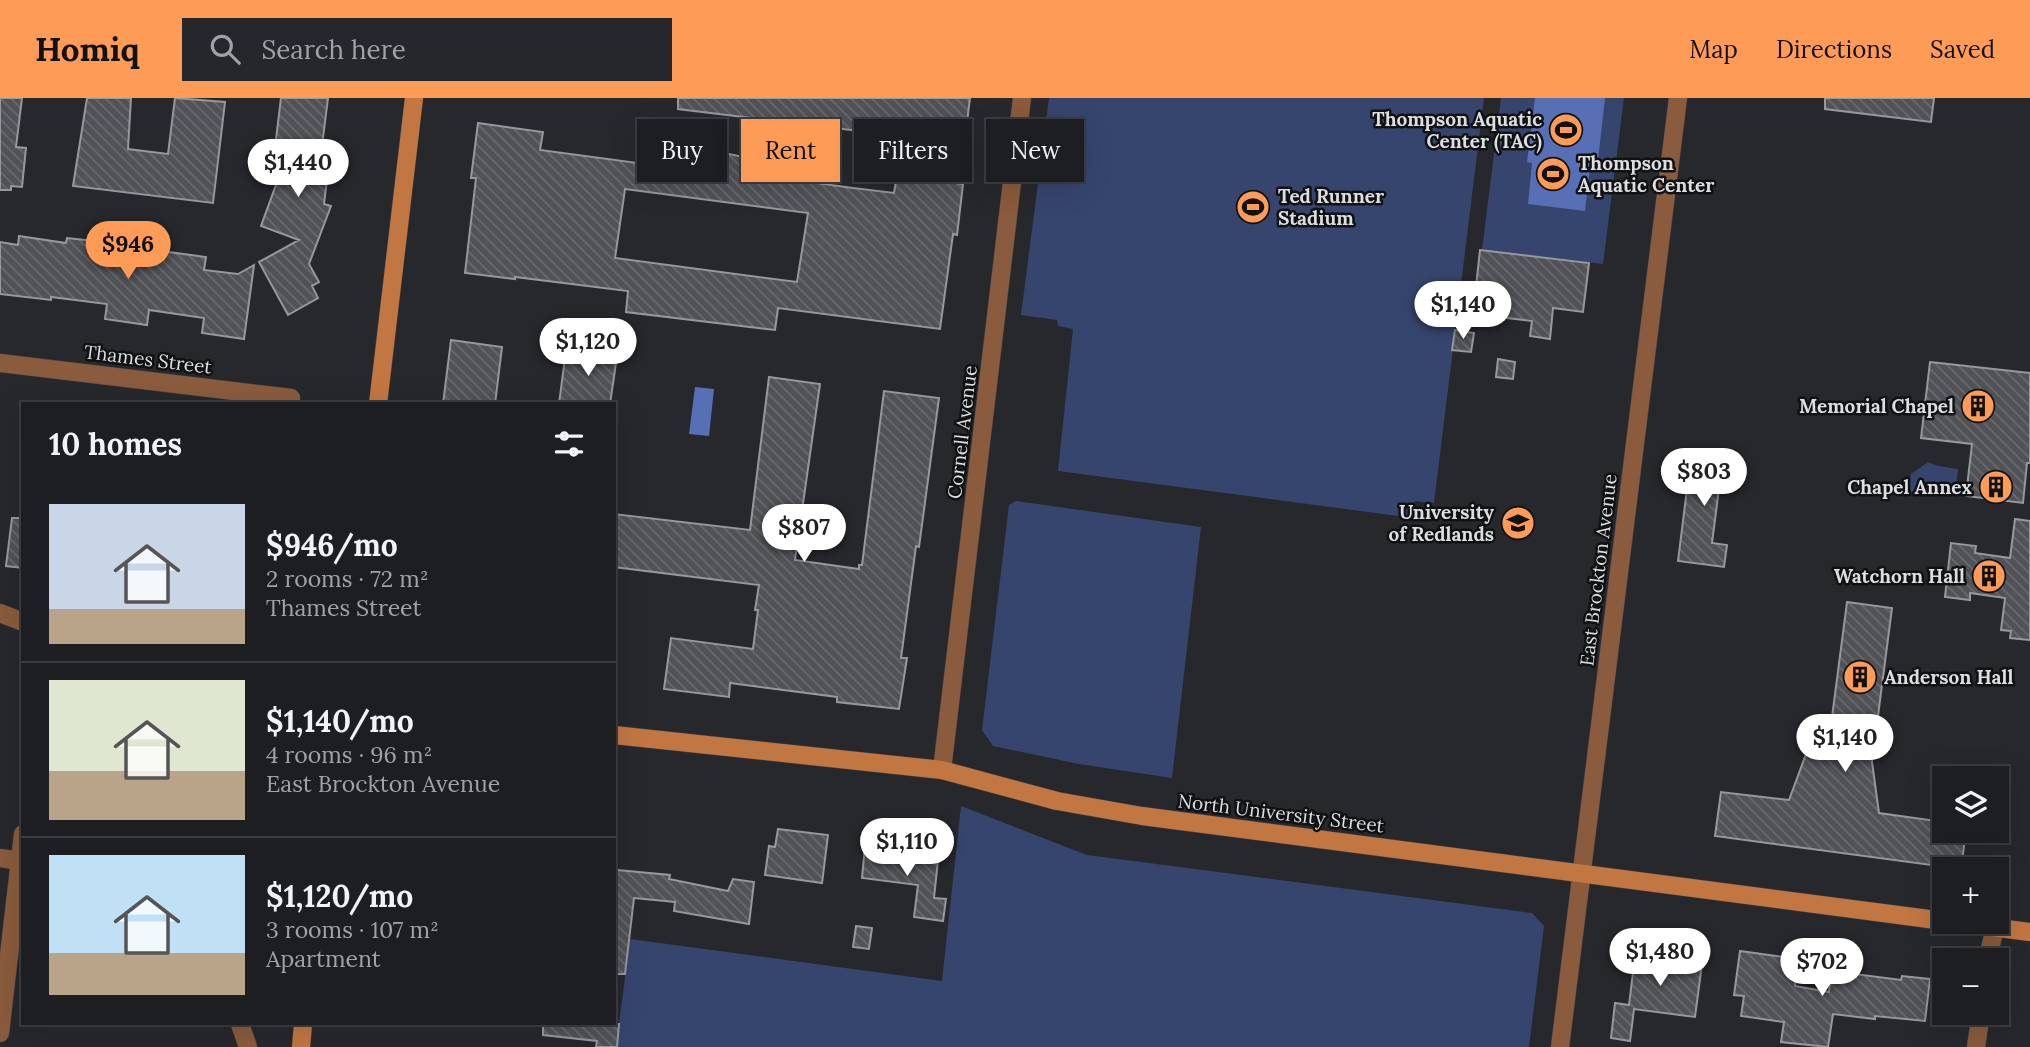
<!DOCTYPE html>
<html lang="en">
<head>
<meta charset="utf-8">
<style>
  :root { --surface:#1d1e21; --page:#25272a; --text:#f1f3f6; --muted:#a0a2a5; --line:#3b3c3f; --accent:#fe9c57 }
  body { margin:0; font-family:Lora,serif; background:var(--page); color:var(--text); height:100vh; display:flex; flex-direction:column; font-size:26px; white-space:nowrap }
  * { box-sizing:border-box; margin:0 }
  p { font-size:23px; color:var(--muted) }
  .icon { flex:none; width:38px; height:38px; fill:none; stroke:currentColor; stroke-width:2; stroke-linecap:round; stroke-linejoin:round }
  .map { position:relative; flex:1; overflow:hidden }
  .details { position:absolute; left:21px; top:304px; width:595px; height:623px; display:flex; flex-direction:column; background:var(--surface); border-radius:0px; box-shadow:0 7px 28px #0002,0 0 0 2px var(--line) }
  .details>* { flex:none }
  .guide { position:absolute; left:637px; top:21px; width:665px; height:63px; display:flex; gap:14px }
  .fabs { position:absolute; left:1932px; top:668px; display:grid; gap:14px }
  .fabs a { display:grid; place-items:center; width:77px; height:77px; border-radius:0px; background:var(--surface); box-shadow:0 7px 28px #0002,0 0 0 2px var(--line); font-size:35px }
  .price { position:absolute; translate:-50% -60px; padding:0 16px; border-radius:24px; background:#fff; color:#222; font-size:23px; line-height:46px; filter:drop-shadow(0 2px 4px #0008) }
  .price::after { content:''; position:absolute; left:50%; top:42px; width:21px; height:16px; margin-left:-10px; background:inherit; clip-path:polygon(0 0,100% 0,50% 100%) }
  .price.on { background:var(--accent); color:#111 }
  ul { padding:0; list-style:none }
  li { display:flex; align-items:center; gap:21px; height:175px; padding:0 28px }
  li+li { border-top:2px solid var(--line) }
  li span { display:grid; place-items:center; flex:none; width:196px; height:140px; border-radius:0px; color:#555 }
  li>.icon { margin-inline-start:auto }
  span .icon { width:84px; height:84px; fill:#fffc; stroke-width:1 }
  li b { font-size:30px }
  h2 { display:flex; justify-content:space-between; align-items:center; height:84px; padding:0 28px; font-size:30px }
  .pill { padding:0 24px; border-radius:0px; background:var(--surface); box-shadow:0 7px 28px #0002,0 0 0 2px var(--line); font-size:24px; line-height:63px }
  .pill.on { background:var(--accent); color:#111 }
  header { display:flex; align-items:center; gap:42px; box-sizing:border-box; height:98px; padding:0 35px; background:var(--accent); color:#111 }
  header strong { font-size:33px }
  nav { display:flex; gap:38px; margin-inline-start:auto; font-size:24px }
  .search { width:490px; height:63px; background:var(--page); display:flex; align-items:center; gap:18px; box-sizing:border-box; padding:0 24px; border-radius:0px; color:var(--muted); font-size:26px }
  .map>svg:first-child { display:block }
  .green { fill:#36456e }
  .water { fill:#576fb4 }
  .building { fill:url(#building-back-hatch); stroke:#96989c; stroke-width:2; fill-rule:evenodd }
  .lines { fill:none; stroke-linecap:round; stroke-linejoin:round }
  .street-casing { stroke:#444549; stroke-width:19 }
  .secondary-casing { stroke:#444549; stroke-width:19 }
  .street { stroke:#8a5b3c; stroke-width:18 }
  .secondary { stroke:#c27642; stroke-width:18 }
  .labels { text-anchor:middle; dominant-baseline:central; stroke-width:5; stroke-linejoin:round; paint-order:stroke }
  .poi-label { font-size:19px; font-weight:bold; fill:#dddee0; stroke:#101113; text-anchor:end }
  .street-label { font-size:19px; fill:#dddee0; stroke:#101113 }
</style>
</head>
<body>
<header>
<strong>Homiq</strong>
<div class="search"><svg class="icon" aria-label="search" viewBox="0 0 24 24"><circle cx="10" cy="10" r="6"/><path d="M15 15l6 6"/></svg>Search here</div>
<nav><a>Map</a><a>Directions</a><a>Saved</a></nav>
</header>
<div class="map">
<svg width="2030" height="949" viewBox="0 0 2030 949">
  <defs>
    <pattern id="building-back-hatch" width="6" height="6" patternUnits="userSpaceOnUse" patternTransform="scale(1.75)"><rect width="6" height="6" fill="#505256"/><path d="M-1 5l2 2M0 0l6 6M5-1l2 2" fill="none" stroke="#696a6e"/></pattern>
  </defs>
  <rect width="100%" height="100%" fill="#27282c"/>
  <path class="green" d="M 1049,0 L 1484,0 L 1434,405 L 1415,403 L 1413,420 L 1058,373 L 1073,231 L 1058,228 L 1057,222 L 1021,217 Z
    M 1501,0 L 1624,0 L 1603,166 L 1482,152 Z
    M 1928,364 L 1938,368 L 1958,371 L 1955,398 L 1909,395 L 1911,376 Z
    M 1016,403 L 1201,429 L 1172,680 L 1079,666 L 993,648 L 982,632 L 1009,407 Z
    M 961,708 L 1087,757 L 1532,815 L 1544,828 L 1529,949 L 616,949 L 630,841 L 942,883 Z"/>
  <path class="water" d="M 1535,0 L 1605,0 L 1597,71 L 1590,70 L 1585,113 L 1528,106 L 1532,65 L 1527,64 Z
    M 695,289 L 714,291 L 709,338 L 689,336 Z"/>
  <path class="building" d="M 0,0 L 22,0 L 16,49 L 26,50 L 22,89 L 11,88 L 11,92 L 0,92 Z
    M 87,0 L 131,0 L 128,51 L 168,56 L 175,0 L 225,4 L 213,105 L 73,88 Z
    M 281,0 L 328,0 L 322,48 L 331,49 L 324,106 L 331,108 L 309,166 L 319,184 L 312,188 L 318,200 L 288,217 L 259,164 L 299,142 L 261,128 L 277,84 L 271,83 Z
    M 678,0 L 970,0 L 964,48 L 851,32 L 678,11 Z
    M 1825,0 L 1934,0 L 1931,24 L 1825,11 Z
    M 478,25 L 543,34 L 540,52 L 652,67 L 656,48 L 719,54 L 773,65 L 774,62 L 796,65 L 794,82 L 853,90 L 894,95 L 897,77 L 963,86 L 957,137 L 953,136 L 940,231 L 778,210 L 775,232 L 626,214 L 628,193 L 515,179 L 515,181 L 465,175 L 476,80 L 471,80 ZM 625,91 L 808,115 L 797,184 L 615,160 Z
    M 19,138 L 66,145 L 67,140 L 161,150 L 161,153 L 206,159 L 204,172 L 238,176 L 254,167 L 244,241 L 202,235 L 204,220 L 149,212 L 147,227 L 105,221 L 107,206 L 51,199 L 51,202 L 0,196 L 0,144 L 18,147 Z
    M 1480,152 L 1589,165 L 1583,214 L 1553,210 L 1550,241 L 1530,238 L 1532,223 L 1473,216 Z
    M 1455,232 L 1474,235 L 1471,254 L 1452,252 Z
    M 451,242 L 502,249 L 495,306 L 443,306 Z
    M 566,252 L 617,258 L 610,306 L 559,306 Z
    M 1498,261 L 1515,264 L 1513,281 L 1496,279 Z
    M 1930,264 L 2030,275 L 2030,365 L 2027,365 L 2023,405 L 1966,398 L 1972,346 L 1921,340 Z
    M 769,279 L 820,286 L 795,462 L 859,471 L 859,467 L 862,467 L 884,293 L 939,300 L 919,449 L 916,448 L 901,560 L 907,560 L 899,611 L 837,604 L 837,599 L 730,585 L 729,599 L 664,591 L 671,540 L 753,551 L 758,512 L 755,512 L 759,487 L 614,469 L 614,416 L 750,432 Z
    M 1692,351 L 1738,356 L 1734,377 L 1721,375 L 1712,445 L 1727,447 L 1724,469 L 1678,463 Z
    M 12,420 L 23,420 L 23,470 L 6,468 Z
    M 2015,421 L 2030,423 L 2030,542 L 2010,540 L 2011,533 L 2001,532 L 2005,500 L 1970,495 L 1970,502 L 1945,499 L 1951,445 L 1976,448 L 1975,455 L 2010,460 Z
    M 1847,504 L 1892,510 L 1872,664 L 1879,715 L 1944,724 L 1944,733 L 1966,733 L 1961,771 L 1715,738 L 1721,694 L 1789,702 L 1809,648 L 1828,650 Z
    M 778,731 L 828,737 L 822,785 L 765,777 L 769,748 L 775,749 Z
    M 865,748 L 890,750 L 890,757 L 938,762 L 934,800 L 946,801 L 943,823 L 914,819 L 918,787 L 862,780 Z
    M 617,772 L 670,777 L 669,781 L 728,793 L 733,781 L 754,784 L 749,826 L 674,813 L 675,804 L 634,800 L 625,876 L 614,876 L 614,798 Z
    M 856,828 L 872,830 L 869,851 L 853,849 Z
    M 1636,850 L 1703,858 L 1695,919 L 1634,911 L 1630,943 L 1611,940 L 1615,905 L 1629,907 Z
    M 1740,853 L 1799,861 L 1795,888 L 1829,894 L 1832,873 L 1901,882 L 1902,878 L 1930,881 L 1925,923 L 1875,918 L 1875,921 L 1833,916 L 1828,949 L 1781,944 L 1784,924 L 1741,918 L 1744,898 L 1734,897 Z
    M 543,926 L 619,926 L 617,949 L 596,949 L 597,943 L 543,937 Z"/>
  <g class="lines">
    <defs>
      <path id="street" d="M 0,265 L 291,300
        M 0,515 L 23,524
        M 942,672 L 1022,0
        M 0,760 L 19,763
        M 1987,863 L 1995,830
        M 240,926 L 248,949
        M 0,935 L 23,736
        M 1560,949 L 1678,0
        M 1976,949 L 1981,915"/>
      <path id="secondary" d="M 378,306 L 414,0
        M 614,637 L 942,672 L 1057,703 L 1142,718 L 1944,823
        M 1953,824 L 2030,834
        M 301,949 L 303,926"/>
    </defs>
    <use href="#street" class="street-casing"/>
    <use href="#secondary" class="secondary-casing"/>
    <use href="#street" class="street"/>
    <use href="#secondary" class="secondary"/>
  </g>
  <defs>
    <symbol id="stadium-disc" viewBox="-11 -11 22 22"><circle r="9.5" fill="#fe9c57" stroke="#101113"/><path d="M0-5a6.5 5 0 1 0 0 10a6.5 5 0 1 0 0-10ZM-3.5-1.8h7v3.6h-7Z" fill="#111"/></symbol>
    <symbol id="building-disc" viewBox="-11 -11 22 22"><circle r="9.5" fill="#fe9c57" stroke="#101113"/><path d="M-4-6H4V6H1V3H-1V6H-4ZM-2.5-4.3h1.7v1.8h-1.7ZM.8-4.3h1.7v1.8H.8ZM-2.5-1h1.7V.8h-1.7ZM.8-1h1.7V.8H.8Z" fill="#111"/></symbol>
    <symbol id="university-disc" viewBox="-11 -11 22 22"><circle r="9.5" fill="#fe9c57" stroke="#101113"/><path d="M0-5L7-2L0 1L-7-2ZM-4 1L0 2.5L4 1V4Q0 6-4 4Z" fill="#111"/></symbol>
  </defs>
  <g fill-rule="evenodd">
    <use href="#stadium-disc" x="1547" y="13" width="38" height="38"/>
    <use href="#stadium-disc" x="1534" y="57" width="38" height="38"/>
    <use href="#stadium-disc" x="1234" y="90" width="38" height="38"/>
    <use href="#building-disc" x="1959" y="289" width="38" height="38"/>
    <use href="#building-disc" x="1977" y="370" width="38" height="38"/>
    <use href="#university-disc" x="1499" y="406" width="38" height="38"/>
    <use href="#building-disc" x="1970" y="459" width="38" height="38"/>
    <use href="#building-disc" x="1841" y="560" width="38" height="38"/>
  </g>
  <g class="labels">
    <g class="poi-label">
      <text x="1542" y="21">Thompson Aquatic<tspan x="1542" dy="22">Center (TAC)</tspan></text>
      <text x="1578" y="65" text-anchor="start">Thompson<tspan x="1578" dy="22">Aquatic Center</tspan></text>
      <text x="1278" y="98" text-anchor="start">Ted Runner<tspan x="1278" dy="22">Stadium</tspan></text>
      <text x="1954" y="308">Memorial Chapel</text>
      <text x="1972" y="389">Chapel Annex</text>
      <text x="1494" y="414">University<tspan x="1494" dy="22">of Redlands</tspan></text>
      <text x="1965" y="478">Watchorn Hall</text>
      <text x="1884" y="579" text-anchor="start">Anderson Hall</text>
    </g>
    <g class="street-label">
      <text transform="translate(148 261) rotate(7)">Thames Street</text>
      <text transform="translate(962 334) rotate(-83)">Cornell Avenue</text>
      <text transform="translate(1598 472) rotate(-83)">East Brockton Avenue</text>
      <text transform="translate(1281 715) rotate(7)">North University Street</text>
    </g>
  </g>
</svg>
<div class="fabs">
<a><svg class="icon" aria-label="layers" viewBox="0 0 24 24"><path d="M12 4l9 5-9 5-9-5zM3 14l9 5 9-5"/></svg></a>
<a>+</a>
<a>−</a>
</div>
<b class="price" style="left:298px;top:101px">$1,440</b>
<b class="price on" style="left:128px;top:183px">$946</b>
<b class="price" style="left:1463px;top:243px">$1,140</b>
<b class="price" style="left:588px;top:280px">$1,120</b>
<b class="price" style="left:1704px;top:410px">$803</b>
<b class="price" style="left:804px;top:466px">$807</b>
<b class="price" style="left:1845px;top:676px">$1,140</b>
<b class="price" style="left:907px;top:780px">$1,110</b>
<b class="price" style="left:1660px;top:890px">$1,480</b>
<b class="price" style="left:1822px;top:900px">$702</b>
<div class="guide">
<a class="pill">Buy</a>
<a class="pill on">Rent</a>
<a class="pill">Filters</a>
<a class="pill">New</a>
</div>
<section class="details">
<h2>10 homes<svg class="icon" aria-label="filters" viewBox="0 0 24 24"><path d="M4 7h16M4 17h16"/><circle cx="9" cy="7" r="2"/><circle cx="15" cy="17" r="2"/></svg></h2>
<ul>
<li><span style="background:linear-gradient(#c9d6e8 75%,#b9a48a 0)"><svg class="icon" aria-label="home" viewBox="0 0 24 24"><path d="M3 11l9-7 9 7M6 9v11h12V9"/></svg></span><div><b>$946/mo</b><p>2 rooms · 72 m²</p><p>Thames Street</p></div></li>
<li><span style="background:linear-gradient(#dfe7d0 65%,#b9a48a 0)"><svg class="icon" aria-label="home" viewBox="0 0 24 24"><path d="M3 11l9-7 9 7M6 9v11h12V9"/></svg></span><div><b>$1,140/mo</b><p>4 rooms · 96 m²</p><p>East Brockton Avenue</p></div></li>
<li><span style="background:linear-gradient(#bfe0f5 70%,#b9a48a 0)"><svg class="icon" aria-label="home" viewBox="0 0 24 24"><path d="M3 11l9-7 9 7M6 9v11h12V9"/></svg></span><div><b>$1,120/mo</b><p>3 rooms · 107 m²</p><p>Apartment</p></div></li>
</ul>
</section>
</div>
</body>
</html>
